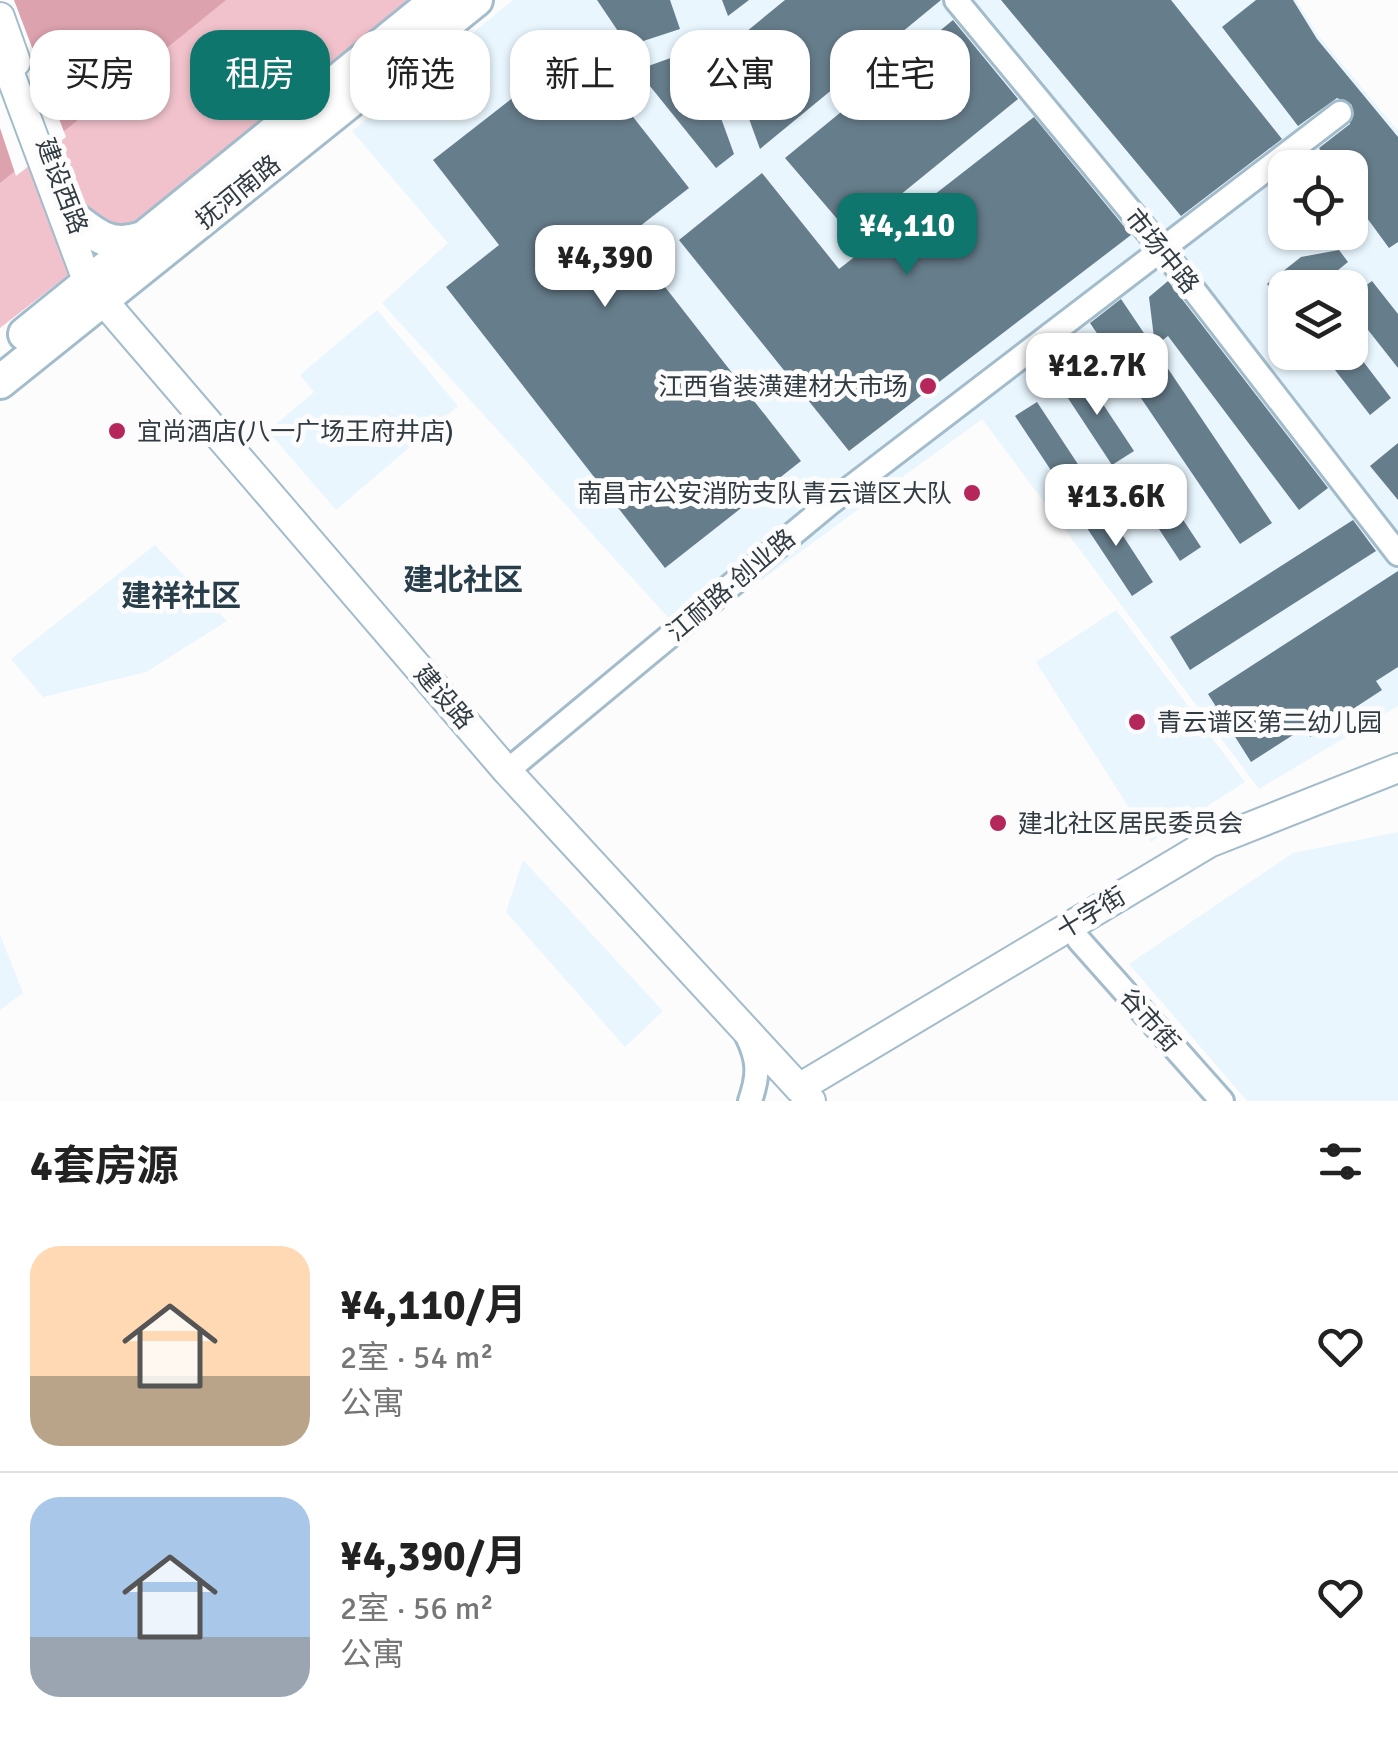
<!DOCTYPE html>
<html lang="zh">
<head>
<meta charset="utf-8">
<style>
  :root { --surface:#fff; --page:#f6f6f6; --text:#222; --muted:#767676; --line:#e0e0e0; --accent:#0f766e }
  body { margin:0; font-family:Signika,"Noto Sans SC",sans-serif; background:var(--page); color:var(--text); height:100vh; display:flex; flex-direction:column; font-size:38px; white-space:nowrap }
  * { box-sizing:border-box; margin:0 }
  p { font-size:32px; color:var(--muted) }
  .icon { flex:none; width:55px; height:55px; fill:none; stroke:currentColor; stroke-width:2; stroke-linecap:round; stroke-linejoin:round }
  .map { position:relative; height:1101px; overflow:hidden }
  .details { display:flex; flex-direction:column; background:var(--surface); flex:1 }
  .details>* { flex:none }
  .banner { position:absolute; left:30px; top:30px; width:1340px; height:90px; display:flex; gap:20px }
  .buttons { position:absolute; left:1268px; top:150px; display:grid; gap:20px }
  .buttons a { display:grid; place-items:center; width:100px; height:100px; border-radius:20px; background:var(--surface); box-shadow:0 2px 8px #0004; font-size:50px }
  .price { position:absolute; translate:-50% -85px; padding:0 22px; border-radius:20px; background:#fff; color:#222; font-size:32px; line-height:65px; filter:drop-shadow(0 2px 5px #0008) }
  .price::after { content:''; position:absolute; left:50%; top:60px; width:30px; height:22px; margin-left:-15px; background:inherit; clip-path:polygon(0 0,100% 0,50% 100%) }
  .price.selected { background:var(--accent); color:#fff }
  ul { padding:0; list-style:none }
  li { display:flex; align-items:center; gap:30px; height:250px; padding:0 30px }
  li+li { border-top:2px solid var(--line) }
  li span { display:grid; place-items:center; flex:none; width:280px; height:200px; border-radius:30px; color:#555 }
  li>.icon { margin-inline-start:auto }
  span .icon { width:120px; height:120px; fill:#fffc; stroke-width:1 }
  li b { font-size:42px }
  h2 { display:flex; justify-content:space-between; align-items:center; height:120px; padding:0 30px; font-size:42px }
  .chip { padding:0 35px; border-radius:30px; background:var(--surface); box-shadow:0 2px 8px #0004; font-size:35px; line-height:90px }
  .chip.selected { background:var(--accent); color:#fff }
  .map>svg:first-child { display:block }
  .built { fill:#e9f6fe; fill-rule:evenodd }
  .green { fill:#f1c2cc }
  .water { fill:#dca2ae }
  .pier { fill:#fcfcfc }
  .building { fill:#667d8b }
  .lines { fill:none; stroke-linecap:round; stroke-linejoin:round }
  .minor-casing { stroke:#a3bccb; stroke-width:28 }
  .major-casing { stroke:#a3bccb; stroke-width:32 }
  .highway-casing { stroke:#a3bccb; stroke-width:38 }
  .minor { stroke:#fff; stroke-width:22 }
  .major { stroke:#fff; stroke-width:28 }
  .highway { stroke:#fff; stroke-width:32 }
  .poi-dot { fill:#b5275b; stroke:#fcfcfc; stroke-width:4 }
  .labels { text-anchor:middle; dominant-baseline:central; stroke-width:10; stroke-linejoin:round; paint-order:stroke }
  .street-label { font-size:25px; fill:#313b42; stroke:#fcfcfc }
  .poi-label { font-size:25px; fill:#313b42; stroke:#fcfcfc; text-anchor:start }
  .quarter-label { font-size:30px; font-weight:bold; fill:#293e4b; stroke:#fcfcfc }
</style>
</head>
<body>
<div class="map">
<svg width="1398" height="1101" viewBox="0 0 1398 1101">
  <rect width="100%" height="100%" fill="#fcfcfc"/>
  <path class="built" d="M 513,0 L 1296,0 L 1318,35 L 1398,131 L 1398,706 L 1259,789 L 982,419 L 685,636 L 382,303 L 448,243 L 352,131 ZM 1285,168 L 1350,168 L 1350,232 L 1285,232 ZM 1285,288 L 1350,288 L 1350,352 L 1285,352 Z
    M 377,310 L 458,406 L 336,510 L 268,431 L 314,392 L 300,375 Z
    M 155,545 L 227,621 L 146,672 L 43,697 L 11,659 Z
    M 1116,610 L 1245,782 L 1151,842 L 1036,662 Z
    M 1398,832 L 1398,1101 L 1247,1101 L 1129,964 L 1293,853 Z
    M 523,860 L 663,1011 L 625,1047 L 506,912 Z
    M 0,935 L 23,993 L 0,1010 Z"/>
  <path class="green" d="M 211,0 L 412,0 L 260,125 L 0,328 L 0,172 Z"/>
  <path class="water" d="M 0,0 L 226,0 L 0,183 Z"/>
  <path class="pier" d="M 0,0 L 14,0 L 66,137 L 16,176 L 0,128 Z"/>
  <path class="building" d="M 597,0 L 670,0 L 680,29 L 628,46 Z
    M 722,0 L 749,0 L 728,16 Z
    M 785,0 L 941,0 L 760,149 L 724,50 Z
    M 1001,0 L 1171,0 L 1282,139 L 1181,216 Z
    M 1256,0 L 1293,0 L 1317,39 L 1398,137 L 1398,242 L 1389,248 L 1356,203 L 1350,190 L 1350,168 L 1333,168 L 1319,148 L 1350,124 L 1352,105 L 1337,98 L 1298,126 L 1222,27 Z
    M 953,20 L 1018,99 L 851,235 L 785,158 Z
    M 578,47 L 689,188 L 626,237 L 801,461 L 665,568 L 446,287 L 499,245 L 433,160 Z
    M 696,49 L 734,154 L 716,168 L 637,70 Z
    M 1034,117 L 1131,235 L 849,451 L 679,240 L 762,173 L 839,269 Z
    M 1339,250 L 1348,262 L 1316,288 L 1285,288 L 1285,307 L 1267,284 L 1301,257 Z
    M 1168,281 L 1328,488 L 1299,510 L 1168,336 L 1155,346 L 1149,297 Z
    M 1372,281 L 1398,314 L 1398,368 L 1350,307 L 1363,296 L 1357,292 Z
    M 1121,299 L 1272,523 L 1240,544 L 1090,323 Z
    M 1321,352 L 1356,352 L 1391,398 L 1370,415 Z
    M 1081,371 L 1134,451 L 1112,465 L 1060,386 Z
    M 1037,402 L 1089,481 L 1068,496 L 1015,416 Z
    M 1398,443 L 1398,500 L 1370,466 Z
    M 1149,468 L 1201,547 L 1180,561 L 1128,482 Z
    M 1101,502 L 1153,582 L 1132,596 L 1079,516 Z
    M 1353,520 L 1376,551 L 1190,670 L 1170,637 Z
    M 1398,571 L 1398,667 L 1376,681 L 1382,690 L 1310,737 L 1304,728 L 1251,762 L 1208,694 Z"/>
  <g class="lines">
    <defs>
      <path id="minor" d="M 956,0 L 1162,249 L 1398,554
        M 507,771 L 829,504 L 1340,113
        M 1079,940 L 1222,1101
        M 747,1036 C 759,1061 759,1075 750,1101"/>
      <path id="major" d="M 0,17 L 16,62
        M 0,47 L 88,283 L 507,771 L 811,1101
        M 799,1088 L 1209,843 L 1398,768"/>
      <path id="highway" d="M 71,216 C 96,236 111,249 143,238
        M 25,334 L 437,0
        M 0,382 L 476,0"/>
    </defs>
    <use href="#minor" class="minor-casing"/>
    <use href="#major" class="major-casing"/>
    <use href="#highway" class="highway-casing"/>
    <use href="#minor" class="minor"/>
    <use href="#major" class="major"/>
    <use href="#highway" class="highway"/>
  </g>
  <g class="poi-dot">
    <circle cx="928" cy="386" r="10"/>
    <circle cx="117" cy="431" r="10"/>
    <circle cx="972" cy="493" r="10"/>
    <circle cx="1137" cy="722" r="10"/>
    <circle cx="998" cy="823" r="10"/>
  </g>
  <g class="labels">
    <g class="street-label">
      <text transform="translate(62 186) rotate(69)">建设西路</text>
      <text transform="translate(238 192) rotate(-39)">抚河南路</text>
      <text transform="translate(1162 251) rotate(51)">市场中路</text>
      <text transform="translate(731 585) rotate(-40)">江耐路·创业路</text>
      <text transform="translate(444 697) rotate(49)">建设路</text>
      <text transform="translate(1091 913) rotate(-31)">十字街</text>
      <text transform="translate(1150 1020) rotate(48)">谷市街</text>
    </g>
    <g class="poi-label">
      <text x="908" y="386" text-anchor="end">江西省装潢建材大市场</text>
      <text x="137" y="431">宜尚酒店(八一广场王府井店)</text>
      <text x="952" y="493" text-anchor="end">南昌市公安消防支队青云谱区大队</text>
      <text x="1157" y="722">青云谱区第二幼儿园</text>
      <text x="1018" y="823">建北社区居民委员会</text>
    </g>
    <g class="quarter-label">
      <text x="463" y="580">建北社区</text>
      <text x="181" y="596">建祥社区</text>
    </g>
  </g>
</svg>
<div class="buttons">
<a><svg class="icon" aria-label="locate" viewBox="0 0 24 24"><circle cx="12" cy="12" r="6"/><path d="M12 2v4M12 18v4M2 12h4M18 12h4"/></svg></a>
<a><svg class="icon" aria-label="layers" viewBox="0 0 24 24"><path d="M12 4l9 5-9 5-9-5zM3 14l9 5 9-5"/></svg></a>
</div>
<b class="price selected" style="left:907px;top:278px">¥4,110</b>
<b class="price" style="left:605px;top:310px">¥4,390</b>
<b class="price" style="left:1097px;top:418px">¥12.7K</b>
<b class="price" style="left:1116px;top:549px">¥13.6K</b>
<div class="banner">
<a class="chip">买房</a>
<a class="chip selected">租房</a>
<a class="chip">筛选</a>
<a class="chip">新上</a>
<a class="chip">公寓</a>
<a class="chip">住宅</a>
</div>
</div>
<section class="details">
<h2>4套房源<svg class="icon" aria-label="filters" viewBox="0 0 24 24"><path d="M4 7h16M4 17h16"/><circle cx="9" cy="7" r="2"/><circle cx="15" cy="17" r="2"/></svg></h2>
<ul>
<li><span style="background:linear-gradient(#ffd9b3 65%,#b9a48a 0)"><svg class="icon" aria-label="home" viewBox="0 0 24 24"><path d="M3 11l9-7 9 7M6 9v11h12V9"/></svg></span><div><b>¥4,110/月</b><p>2室 · 54 m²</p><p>公寓</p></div><svg class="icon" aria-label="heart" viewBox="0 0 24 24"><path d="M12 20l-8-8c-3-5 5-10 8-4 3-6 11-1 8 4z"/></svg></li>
<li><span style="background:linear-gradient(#a9c7e8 70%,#9aa5b1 0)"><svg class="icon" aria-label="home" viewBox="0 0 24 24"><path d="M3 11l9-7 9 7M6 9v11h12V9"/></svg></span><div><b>¥4,390/月</b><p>2室 · 56 m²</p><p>公寓</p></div><svg class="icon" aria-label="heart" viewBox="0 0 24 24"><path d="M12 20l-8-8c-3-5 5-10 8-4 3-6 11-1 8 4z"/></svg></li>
</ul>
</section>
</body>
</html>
